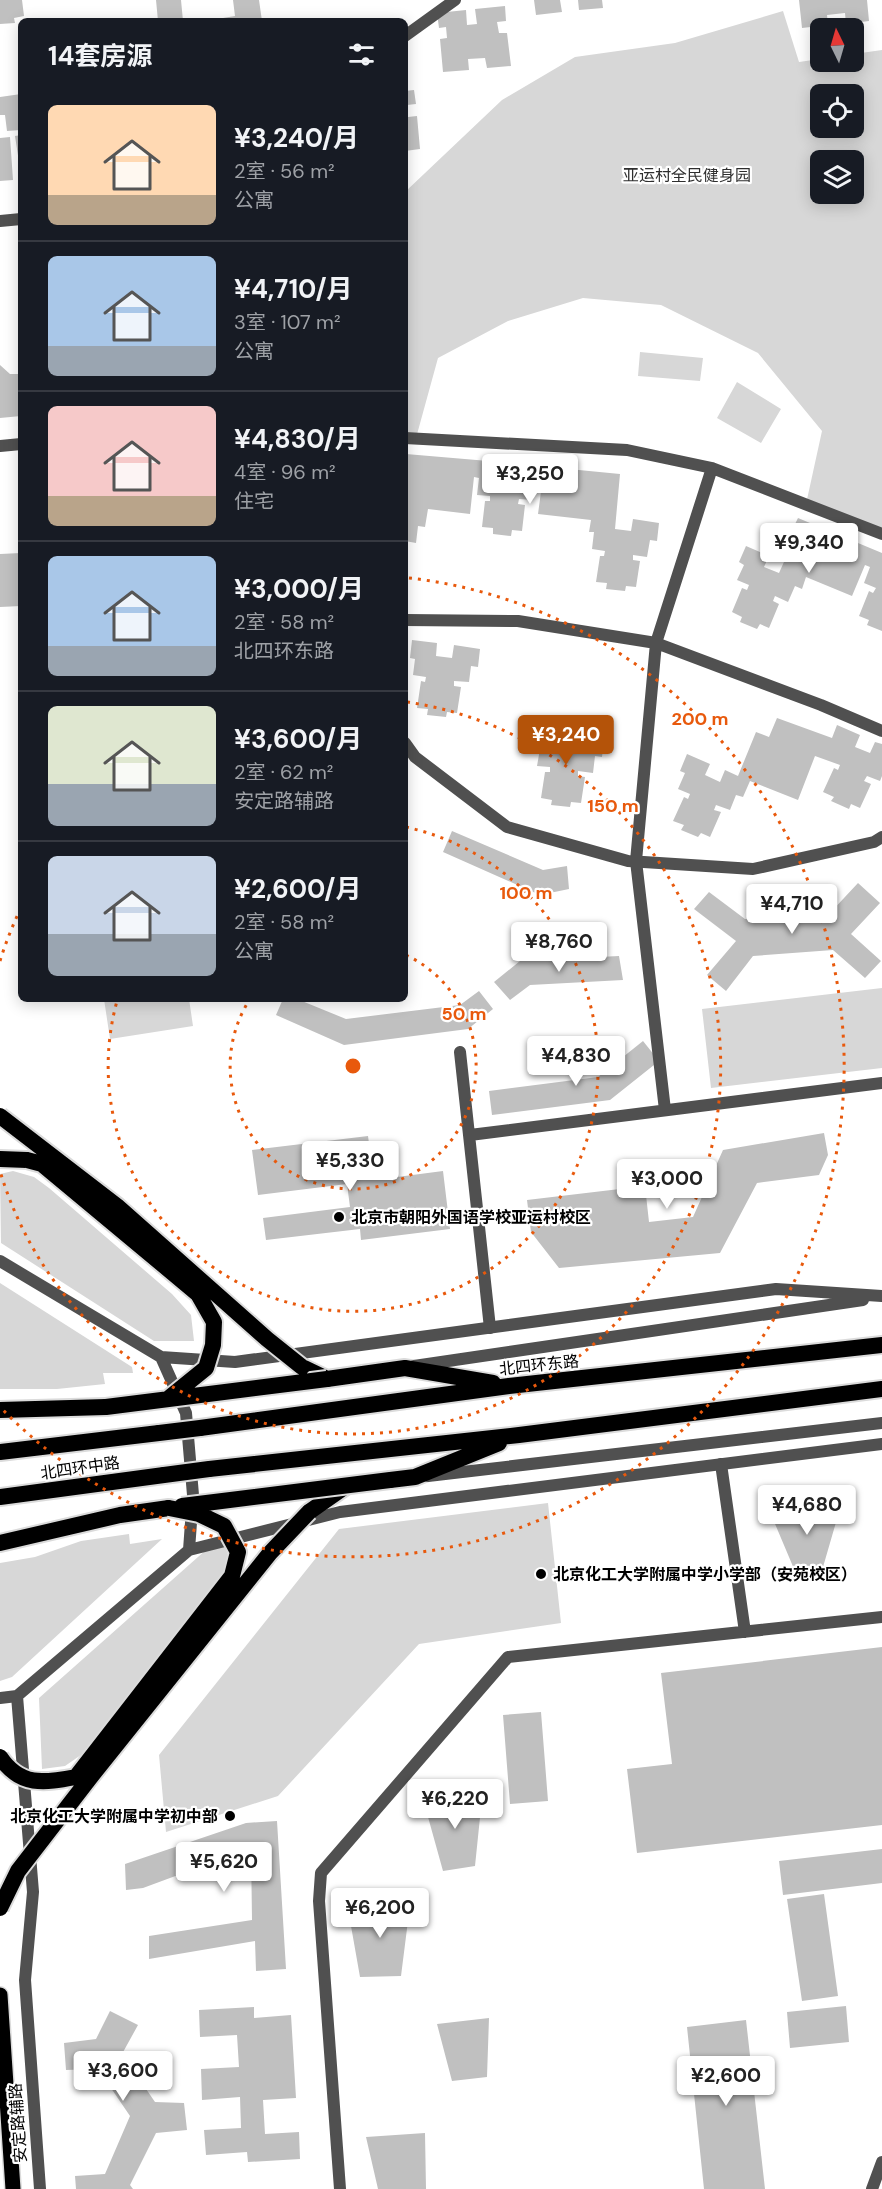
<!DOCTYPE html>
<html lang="zh">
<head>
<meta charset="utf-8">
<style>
  :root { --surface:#171b24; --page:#242831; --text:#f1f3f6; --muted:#9ea1a6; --line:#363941; --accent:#b45309 }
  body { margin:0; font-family:"DM Sans","Noto Sans SC",sans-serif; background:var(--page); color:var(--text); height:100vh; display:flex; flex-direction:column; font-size:22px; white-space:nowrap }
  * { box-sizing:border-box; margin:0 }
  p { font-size:20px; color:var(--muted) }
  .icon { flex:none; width:33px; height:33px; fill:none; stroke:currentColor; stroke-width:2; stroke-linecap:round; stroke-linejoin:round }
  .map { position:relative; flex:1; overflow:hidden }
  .sheet { position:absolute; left:18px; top:18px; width:390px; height:984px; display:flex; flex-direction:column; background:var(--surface); border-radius:9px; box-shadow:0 3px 15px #0003 }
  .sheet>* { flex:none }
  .needle { width:39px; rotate:355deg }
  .fabs { position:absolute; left:810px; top:18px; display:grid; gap:12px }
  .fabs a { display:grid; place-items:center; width:54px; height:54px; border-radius:9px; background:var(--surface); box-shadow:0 3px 15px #0003; font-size:30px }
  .price { position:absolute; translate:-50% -51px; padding:0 14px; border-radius:6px; background:#fff; color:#222; font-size:20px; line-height:39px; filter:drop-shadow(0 2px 3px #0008) }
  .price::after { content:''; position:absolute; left:50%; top:36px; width:18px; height:14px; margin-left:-9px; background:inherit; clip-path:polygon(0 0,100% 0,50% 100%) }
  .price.current { background:var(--accent); color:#fff }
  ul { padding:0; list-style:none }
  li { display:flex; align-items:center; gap:18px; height:150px; padding:0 30px }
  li+li { border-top:2px solid var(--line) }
  li span { display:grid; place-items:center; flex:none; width:168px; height:120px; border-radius:9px; color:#555 }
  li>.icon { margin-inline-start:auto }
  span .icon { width:72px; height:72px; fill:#fffc; stroke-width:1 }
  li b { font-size:26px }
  h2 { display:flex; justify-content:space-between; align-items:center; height:72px; padding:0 30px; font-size:26px }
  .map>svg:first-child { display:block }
  .green { fill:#d7d7d7; fill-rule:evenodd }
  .building { fill:#c0c0c0 }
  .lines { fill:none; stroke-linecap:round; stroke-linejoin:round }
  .primary-casing { stroke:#dbdbdb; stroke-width:18 }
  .trunk-casing { stroke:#dbdbdb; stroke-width:20 }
  .minor { stroke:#505050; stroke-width:12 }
  .tertiary { stroke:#505050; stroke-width:12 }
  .primary { stroke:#000; stroke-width:15 }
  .trunk { stroke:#000; stroke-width:16 }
  .trunk-bridge-casing { stroke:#dbdbdb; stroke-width:20; stroke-linecap:butt }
  .trunk-bridge { stroke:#000; stroke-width:16 }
  .ring { fill:none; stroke:#e8590c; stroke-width:3; stroke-dasharray:3 6 }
  .poi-dot { fill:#000; stroke:#fff; stroke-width:2 }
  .labels { text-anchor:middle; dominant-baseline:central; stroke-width:4.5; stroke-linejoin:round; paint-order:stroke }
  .park-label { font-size:16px; fill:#2e2e2e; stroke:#fff }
  .poi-label { font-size:16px; font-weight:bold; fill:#000; stroke:#fff; text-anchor:start }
  .street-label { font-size:16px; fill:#000; stroke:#fff }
  .centre { fill:#e8590c; stroke:#fff; stroke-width:3 }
  .ring-label { font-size:18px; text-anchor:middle; font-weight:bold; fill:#e8590c; stroke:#fff; stroke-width:4.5; stroke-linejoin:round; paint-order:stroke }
</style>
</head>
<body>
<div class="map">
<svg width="882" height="2189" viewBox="0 0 882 2189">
  <rect width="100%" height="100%" fill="#fff"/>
  <path class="green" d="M 783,11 L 799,62 L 820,59 L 820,62 L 854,62 L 854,54 L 882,50 L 882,534 L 806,504 L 822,431 L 758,353 L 661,305 L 583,298 L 508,321 L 438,358 L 416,438 L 405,438 L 405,192 L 502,100 L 575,57 L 675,43 ZM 820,94 L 854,94 L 854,128 L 820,128 ZM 820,160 L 854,160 L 854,194 L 820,194 Z
    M 640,352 L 703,358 L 700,381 L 638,376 Z
    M 737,382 L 781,409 L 761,443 L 717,418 Z
    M 882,988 L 882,1068 L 711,1088 L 702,1009 Z
    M 104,999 L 189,999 L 193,1026 L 110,1039 Z
    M 13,1171 L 34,1177 L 49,1188 L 172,1294 L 191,1315 L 194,1341 L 154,1341 L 1,1243 L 0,1174 Z
    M 0,1283 L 132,1367 L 133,1373 L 103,1373 L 105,1384 L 57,1389 L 0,1389 Z
    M 548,1503 L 561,1623 L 419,1644 L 278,1796 L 166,1832 L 159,1755 L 339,1529 Z
    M 129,1534 L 130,1544 L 162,1539 L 12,1677 L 0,1681 L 0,1563 L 35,1557 L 81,1541 Z
    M 225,1545 L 231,1566 L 94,1746 L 65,1766 L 42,1769 L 39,1698 L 207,1549 Z"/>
  <path class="building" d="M 0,0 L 22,0 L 24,16 L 14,18 L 15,23 L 0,24 Z
    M 156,0 L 181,0 L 183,21 L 158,21 Z
    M 233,0 L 259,0 L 262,21 L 205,21 L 235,16 Z
    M 534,0 L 560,0 L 562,12 L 536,15 Z
    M 578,0 L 602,0 L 603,8 L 579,10 Z
    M 799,0 L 867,0 L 869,21 L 846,24 L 845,13 L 827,15 L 828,25 L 802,28 Z
    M 505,6 L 506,21 L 497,22 L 499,33 L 507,33 L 511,66 L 487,68 L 485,58 L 468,59 L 469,70 L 443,72 L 440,39 L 447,38 L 446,27 L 439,28 L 437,13 L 466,10 L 467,25 L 477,24 L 475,9 Z
    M 414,90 L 416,104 L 407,105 L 408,117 L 417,116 L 420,149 L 405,151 L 405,91 Z
    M 21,94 L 21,130 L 7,131 L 5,115 L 0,115 L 0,97 Z
    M 21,135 L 21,162 L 19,162 L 15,136 Z
    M 10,137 L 13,180 L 0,181 L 0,138 Z
    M 0,365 L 10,374 L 21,374 L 21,416 L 0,418 Z
    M 406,454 L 500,462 L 499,474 L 515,476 L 517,464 L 620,474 L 615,529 L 631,531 L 633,519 L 659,523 L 657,541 L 650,540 L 647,557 L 633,555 L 633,560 L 640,561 L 636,587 L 626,586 L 625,591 L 606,589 L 607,583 L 596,582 L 600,556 L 604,556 L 605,551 L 592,549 L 594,532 L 589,532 L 591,520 L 538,514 L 542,484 L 535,484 L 533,500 L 519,499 L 518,504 L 525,505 L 522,531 L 512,530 L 511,536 L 493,534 L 493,528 L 482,527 L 485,501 L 490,501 L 490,496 L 477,495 L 479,478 L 474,477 L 470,514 L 428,509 L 425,527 L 418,526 L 416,543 L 405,541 Z
    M 798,518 L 882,553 L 882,631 L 867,625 L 869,620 L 859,616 L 869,591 L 873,593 L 876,588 L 864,583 L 870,567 L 865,565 L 852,596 L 806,577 L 802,589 L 795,586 L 788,602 L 775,596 L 773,601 L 779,604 L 769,628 L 760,624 L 757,629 L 740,622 L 742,617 L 732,612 L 742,588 L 747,590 L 749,585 L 737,580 L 744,565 L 739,562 L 746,546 L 769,556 L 764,567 L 779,573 L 797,533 L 792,530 Z
    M 21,553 L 21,606 L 0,607 L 0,554 Z
    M 412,640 L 437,643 L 436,656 L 452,658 L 454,645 L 480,649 L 478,667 L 471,666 L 469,682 L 454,681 L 454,686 L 461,687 L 457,713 L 447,712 L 446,717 L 427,715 L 428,709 L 417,708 L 421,681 L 425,682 L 426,677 L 413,675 L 415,659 L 410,658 Z
    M 777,718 L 832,738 L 837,725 L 860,735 L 855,747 L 870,753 L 875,742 L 882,744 L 882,776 L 880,781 L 867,776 L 864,781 L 871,784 L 860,808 L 851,804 L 849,809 L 831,801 L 834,797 L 823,792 L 834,768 L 838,770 L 840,765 L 815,756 L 798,800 L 750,781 L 743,797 L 736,795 L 730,810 L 716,805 L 714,810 L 721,812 L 710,837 L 701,833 L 698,837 L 681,830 L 684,825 L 673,821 L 684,797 L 688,799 L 690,794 L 678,789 L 685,773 L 680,771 L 687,754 L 710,764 L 705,775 L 720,782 L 725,770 L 738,776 L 756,732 L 769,737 Z
    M 536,730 L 561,734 L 560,746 L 576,748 L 578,736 L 604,739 L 602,757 L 595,756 L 593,773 L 578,771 L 578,776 L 585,777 L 581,803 L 571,802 L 570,807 L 551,805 L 552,800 L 541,798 L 545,772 L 550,772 L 550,767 L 537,766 L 540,749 L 534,748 Z
    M 452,831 L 543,870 L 567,866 L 569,889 L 540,895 L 443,852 Z
    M 858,883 L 880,903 L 851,934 L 881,961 L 865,978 L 833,950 L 753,956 L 726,991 L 707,975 L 736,941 L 694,909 L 709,892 L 745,919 L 830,913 Z
    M 619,956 L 623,980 L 530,985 L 510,1000 L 494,982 L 520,961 Z
    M 479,991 L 493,1009 L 468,1029 L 344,1045 L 276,1015 L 283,999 L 297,999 L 346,1019 L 460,1005 Z
    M 643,1041 L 659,1061 L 610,1100 L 492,1115 L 489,1091 L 598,1077 Z
    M 824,1133 L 828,1155 L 819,1175 L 757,1183 L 720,1253 L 559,1268 L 531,1232 L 527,1200 L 645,1186 L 649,1222 L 693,1217 L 723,1150 Z
    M 368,1136 L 374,1180 L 443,1171 L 450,1229 L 361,1240 L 360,1229 L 266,1240 L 263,1218 L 350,1207 L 347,1184 L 258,1195 L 252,1150 Z
    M 841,1505 L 821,1574 L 797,1576 L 770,1512 Z
    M 882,1647 L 882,1825 L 637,1853 L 627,1769 L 672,1764 L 661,1673 Z
    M 541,1712 L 548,1801 L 510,1804 L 503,1715 Z
    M 482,1798 L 475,1866 L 443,1871 L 423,1799 Z
    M 277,1821 L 286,1969 L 256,1971 L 255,1941 L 149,1959 L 149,1936 L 252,1920 L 251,1848 L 143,1888 L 126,1890 L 125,1864 L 246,1823 Z
    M 882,1849 L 882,1883 L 783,1895 L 779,1861 Z
    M 824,1894 L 838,1996 L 802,2001 L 787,1899 Z
    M 410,1905 L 401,1976 L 360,1977 L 348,1909 Z
    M 846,2006 L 849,2042 L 790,2048 L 787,2012 Z
    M 254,2007 L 254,2018 L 291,2015 L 296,2098 L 263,2100 L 265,2134 L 299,2132 L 300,2159 L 248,2162 L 247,2152 L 206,2155 L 204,2130 L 241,2128 L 240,2097 L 202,2100 L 201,2069 L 239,2067 L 237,2035 L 200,2037 L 199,2010 Z
    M 110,2011 L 138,2025 L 122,2054 L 155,2102 L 184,2103 L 187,2130 L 156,2133 L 130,2185 L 133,2189 L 76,2189 L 75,2176 L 105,2174 L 130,2116 L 98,2069 L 66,2070 L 64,2043 L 96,2039 Z
    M 489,2018 L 487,2077 L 452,2081 L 437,2024 Z
    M 746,2020 L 765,2189 L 704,2189 L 687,2027 Z
    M 425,2133 L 426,2189 L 378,2189 L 366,2137 Z"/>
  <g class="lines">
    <defs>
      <path id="primary" d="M 0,1995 L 13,2189"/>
      <path id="trunk" d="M 0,1159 L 27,1160
        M 302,1367 L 327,1379 L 405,1368 L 493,1383
        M 0,1410 L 106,1407
        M 200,1428 L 509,1386 L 882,1345
        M 0,1452 L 159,1433
        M 209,1469 L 519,1435 L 882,1389
        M 390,1480 L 415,1477 L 499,1443
        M 0,1497 L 164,1475
        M 309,1512 L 346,1486
        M 0,1543 L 120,1515 L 169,1508"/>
    </defs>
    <use href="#primary" class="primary-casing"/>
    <use href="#trunk" class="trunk-casing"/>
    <path class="minor" d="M 405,36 L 455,0
      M 0,221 L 21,219
      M 405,438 L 627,450 L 712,468 L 882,534
      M 0,446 L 21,444
      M 405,620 L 518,621 L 656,643 L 821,705 L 882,731
      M 405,743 L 415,757 L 507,827 L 628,861 L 753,869 L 874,842 L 882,837
      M 460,1052 L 490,1328
      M 665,1110 L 636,861 L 656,643 L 712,468
      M 470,1135 L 882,1083
      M 721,1464 L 745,1632
      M 340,2189 L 319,1901 L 321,1873 L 508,1657 L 882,1617"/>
    <path class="tertiary" d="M 0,1261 L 161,1357 L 235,1362 L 776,1289 L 882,1296
      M 161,1357 L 186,1413 L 193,1495 L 189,1550
      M 414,1366 L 863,1300
      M 428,1476 L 882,1423
      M 17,1696 L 33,1892 L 25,1980 L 40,2189
      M 0,1698 L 17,1696 L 189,1550 L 340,1512 L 882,1444
      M 872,2189 L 882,2162"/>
    <use href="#primary" class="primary"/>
    <use href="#trunk" class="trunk"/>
    <defs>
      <path id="trunk-bridge" d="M 0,1116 L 117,1206 L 267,1339 L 302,1367
        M 27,1160 L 42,1164 L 198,1294 L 214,1322 L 213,1345 L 206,1368 L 169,1398
        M 106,1407 L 327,1379
        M 159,1433 L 200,1428
        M 164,1475 L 209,1469
        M 182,1506 L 390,1480
        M 0,1757 C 20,1787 44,1783 76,1777 L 232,1576 L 238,1552 L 224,1526 L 199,1514 L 169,1508
        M 0,1908 L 18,1871 L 89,1779 L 270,1553 L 309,1512"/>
    </defs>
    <use href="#trunk-bridge" class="trunk-bridge-casing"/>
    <use href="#trunk-bridge" class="trunk-bridge"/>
  </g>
  <g class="ring">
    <path d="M406 955A123 123 0 1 1 250 999"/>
    <path d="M406 827A245 245 0 1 1 117 1001"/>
    <path d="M0 961A368 368 0 0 1 21 908M407 702A368 368 0 1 1 0 1171"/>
    <path d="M409 578A491 491 0 1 1 3 1410"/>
  </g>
  <g class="poi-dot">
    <circle cx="339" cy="1217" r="6"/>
    <circle cx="541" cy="1574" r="6"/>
    <circle cx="230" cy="1816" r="6"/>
  </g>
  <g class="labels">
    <g class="park-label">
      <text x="687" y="175">亚运村全民健身园</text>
    </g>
    <g class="poi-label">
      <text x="351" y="1217">北京市朝阳外国语学校亚运村校区</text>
      <text x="553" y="1574">北京化工大学附属中学小学部（安苑校区）</text>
      <text x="218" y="1816" text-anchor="end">北京化工大学附属中学初中部</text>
    </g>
    <g class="street-label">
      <text transform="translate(539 1365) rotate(-6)">北四环东路</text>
      <text transform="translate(80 1468) rotate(-8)">北四环中路</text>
      <text transform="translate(18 2123) rotate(-94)">安定路辅路</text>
    </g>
  </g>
  <circle cx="353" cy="1066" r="9" class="centre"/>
  <g class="ring-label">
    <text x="700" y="725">200 m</text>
    <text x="613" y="812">150 m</text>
    <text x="526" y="899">100 m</text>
    <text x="464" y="1020">50 m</text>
  </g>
</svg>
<div class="fabs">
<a><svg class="needle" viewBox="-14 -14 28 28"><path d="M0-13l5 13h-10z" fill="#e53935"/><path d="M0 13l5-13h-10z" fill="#9ea1a6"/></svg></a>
<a><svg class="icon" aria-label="locate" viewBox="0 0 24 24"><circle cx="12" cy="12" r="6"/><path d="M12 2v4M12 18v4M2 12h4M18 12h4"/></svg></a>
<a><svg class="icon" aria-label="layers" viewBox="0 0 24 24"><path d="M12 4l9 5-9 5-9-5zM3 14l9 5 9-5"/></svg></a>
</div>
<b class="price" style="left:530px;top:505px">¥3,250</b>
<b class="price" style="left:809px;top:574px">¥9,340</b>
<b class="price current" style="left:566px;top:766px">¥3,240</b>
<b class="price" style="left:792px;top:935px">¥4,710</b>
<b class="price" style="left:559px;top:973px">¥8,760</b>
<b class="price" style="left:576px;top:1087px">¥4,830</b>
<b class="price" style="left:350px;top:1192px">¥5,330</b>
<b class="price" style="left:667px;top:1210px">¥3,000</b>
<b class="price" style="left:807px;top:1536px">¥4,680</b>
<b class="price" style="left:455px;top:1830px">¥6,220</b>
<b class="price" style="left:224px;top:1893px">¥5,620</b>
<b class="price" style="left:380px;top:1939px">¥6,200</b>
<b class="price" style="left:123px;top:2102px">¥3,600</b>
<b class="price" style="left:726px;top:2107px">¥2,600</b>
<section class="sheet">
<h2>14套房源<svg class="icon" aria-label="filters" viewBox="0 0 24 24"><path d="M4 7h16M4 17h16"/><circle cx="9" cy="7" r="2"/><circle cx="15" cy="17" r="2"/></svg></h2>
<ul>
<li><span style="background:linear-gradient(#ffd9b3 75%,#b9a48a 0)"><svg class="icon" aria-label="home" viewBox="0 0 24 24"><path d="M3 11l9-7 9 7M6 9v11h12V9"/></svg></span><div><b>¥3,240/月</b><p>2室 · 56 m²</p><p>公寓</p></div></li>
<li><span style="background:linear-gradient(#a9c7e8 75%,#9aa5b1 0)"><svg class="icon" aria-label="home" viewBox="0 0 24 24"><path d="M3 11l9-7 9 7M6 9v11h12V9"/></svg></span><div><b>¥4,710/月</b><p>3室 · 107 m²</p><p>公寓</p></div></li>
<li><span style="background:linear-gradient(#f6c9c9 75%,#b9a48a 0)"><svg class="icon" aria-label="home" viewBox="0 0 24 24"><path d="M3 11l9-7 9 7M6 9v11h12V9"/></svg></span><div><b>¥4,830/月</b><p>4室 · 96 m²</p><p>住宅</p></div></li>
<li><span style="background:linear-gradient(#a9c7e8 75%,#9aa5b1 0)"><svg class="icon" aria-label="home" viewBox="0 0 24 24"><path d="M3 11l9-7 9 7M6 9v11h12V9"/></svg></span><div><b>¥3,000/月</b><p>2室 · 58 m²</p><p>北四环东路</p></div></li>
<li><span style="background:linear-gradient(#dfe7d0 65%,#9aa5b1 0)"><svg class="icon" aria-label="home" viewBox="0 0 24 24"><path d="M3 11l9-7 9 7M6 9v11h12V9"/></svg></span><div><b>¥3,600/月</b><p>2室 · 62 m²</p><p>安定路辅路</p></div></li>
<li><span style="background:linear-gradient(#c9d6e8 65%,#9aa5b1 0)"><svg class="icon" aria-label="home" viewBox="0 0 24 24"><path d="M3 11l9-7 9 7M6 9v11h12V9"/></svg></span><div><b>¥2,600/月</b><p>2室 · 58 m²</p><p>公寓</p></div></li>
</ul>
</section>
</div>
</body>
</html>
